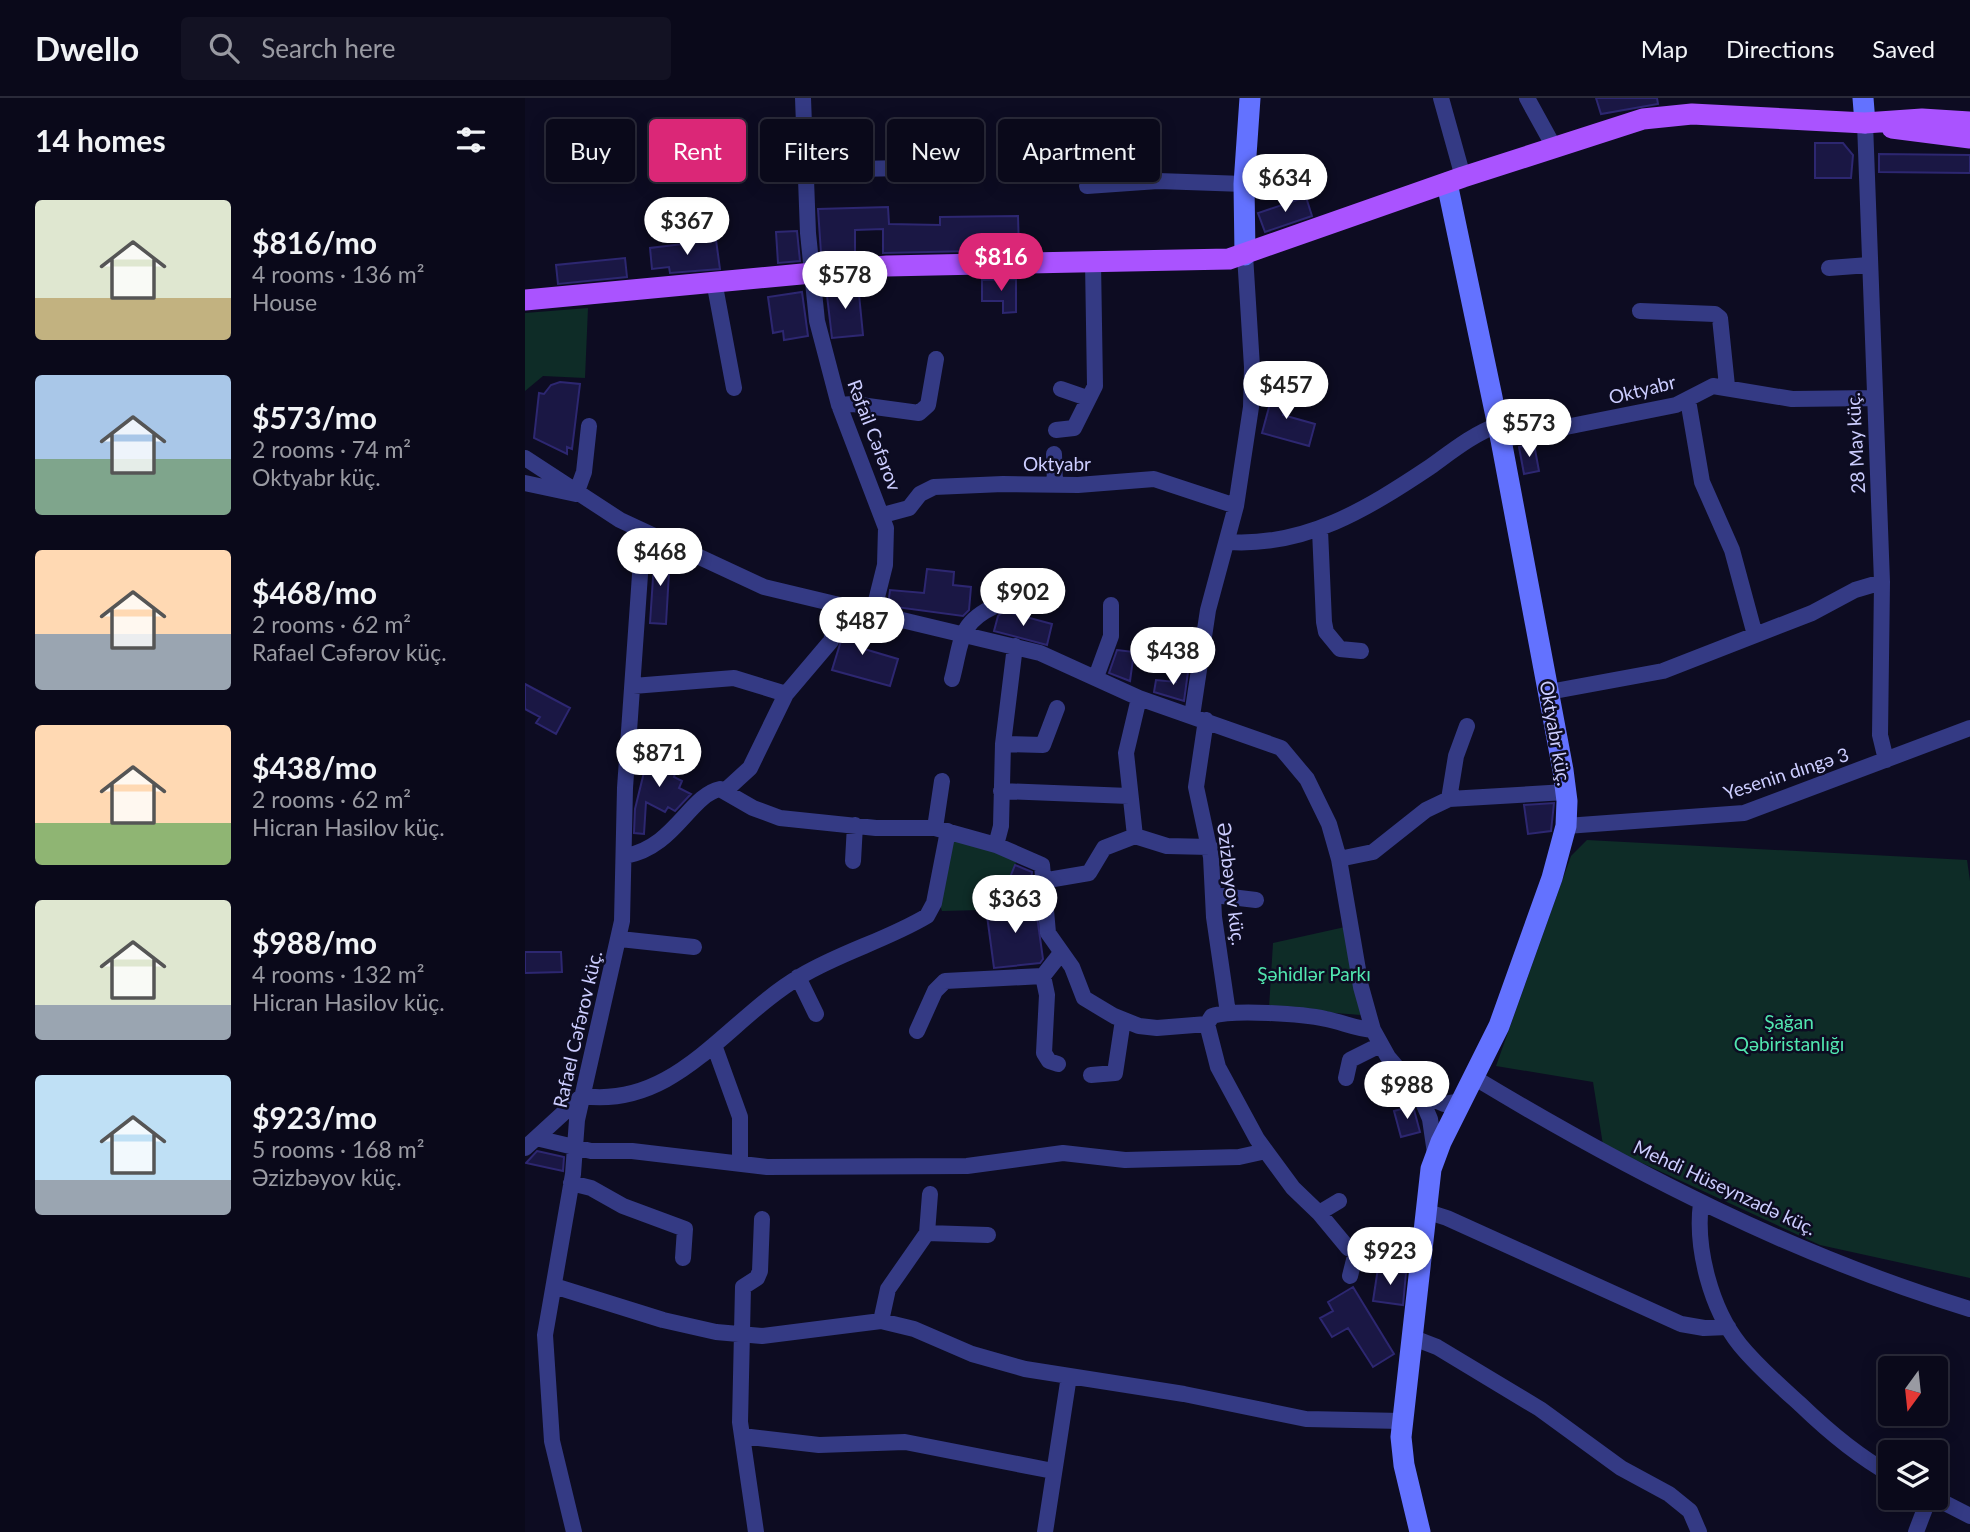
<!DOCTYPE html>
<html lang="en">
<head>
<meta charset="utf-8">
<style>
  :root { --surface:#0a091a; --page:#131223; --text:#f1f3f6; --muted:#999aa2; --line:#2a2a39; --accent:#db2777 }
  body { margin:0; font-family:Lato,sans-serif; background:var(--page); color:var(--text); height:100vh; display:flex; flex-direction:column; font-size:26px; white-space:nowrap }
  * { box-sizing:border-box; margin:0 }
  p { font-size:23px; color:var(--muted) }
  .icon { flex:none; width:38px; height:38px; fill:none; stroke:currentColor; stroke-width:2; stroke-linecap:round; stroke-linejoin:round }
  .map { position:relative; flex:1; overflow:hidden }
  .panel { display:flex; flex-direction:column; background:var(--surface); width:525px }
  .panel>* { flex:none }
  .guide { position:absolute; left:21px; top:21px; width:665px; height:63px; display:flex; gap:14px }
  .needle { width:46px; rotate:195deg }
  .fabs { position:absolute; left:1353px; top:1258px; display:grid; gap:14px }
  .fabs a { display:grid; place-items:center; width:70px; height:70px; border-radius:7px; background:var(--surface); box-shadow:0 4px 18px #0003,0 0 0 2px var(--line); font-size:35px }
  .price { position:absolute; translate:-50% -60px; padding:0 16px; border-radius:24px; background:#fff; color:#222; font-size:23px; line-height:46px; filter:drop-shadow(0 2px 4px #0008) }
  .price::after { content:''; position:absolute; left:50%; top:42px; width:21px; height:16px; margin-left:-10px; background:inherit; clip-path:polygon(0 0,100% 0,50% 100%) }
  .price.current { background:var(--accent); color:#fff }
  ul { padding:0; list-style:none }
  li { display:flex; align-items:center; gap:21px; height:175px; padding:0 35px }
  li span { display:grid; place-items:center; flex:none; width:196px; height:140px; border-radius:7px; color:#555 }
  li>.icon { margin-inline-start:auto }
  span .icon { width:84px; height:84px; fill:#fffc; stroke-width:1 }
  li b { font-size:30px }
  h2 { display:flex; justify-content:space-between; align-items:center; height:84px; padding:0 35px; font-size:30px }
  .pill { padding:0 24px; border-radius:7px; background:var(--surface); box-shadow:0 4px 18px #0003,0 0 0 2px var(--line); font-size:24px; line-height:63px }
  .pill.current { background:var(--accent); color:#fff }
  header { display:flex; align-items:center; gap:42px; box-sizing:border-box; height:98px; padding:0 35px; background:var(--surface); border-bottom:2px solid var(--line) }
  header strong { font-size:33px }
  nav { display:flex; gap:38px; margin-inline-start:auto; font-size:24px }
  .search { width:490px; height:63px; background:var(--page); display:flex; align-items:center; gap:18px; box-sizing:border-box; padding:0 24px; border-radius:7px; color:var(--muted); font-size:26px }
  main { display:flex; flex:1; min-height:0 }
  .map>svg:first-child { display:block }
  .green { fill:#0e2c27 }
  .building { fill:#1a1744; stroke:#2d2771; stroke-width:2 }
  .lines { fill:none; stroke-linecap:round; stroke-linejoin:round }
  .street { stroke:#343a84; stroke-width:16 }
  .secondary { stroke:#6372ff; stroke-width:21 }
  .primary { stroke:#aa53ff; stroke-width:21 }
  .labels { text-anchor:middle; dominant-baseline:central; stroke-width:5; stroke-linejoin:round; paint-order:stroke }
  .street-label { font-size:19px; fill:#cccdff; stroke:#0d0c22 }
  .park-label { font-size:19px; fill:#51e6af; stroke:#0d0c22 }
</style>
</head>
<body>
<header>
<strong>Dwello</strong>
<div class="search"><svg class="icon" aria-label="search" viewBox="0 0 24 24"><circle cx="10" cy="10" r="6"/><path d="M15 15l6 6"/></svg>Search here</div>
<nav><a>Map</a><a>Directions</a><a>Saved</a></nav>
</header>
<main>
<section class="panel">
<h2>14 homes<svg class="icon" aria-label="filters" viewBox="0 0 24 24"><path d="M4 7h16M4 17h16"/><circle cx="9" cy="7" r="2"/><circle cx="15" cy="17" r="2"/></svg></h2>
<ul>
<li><span style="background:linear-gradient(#dfe7d0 70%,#c2b280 0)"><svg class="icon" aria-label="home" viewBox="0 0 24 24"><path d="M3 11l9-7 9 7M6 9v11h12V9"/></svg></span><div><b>$816/mo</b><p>4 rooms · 136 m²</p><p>House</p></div></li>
<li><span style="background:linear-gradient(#a9c7e8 60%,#7fa58c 0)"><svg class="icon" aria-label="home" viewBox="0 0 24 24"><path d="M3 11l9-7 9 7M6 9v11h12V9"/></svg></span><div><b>$573/mo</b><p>2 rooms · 74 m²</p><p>Oktyabr küç.</p></div></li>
<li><span style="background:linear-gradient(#ffd9b3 60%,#9aa5b1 0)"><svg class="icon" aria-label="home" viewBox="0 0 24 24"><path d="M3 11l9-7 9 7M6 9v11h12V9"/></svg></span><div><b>$468/mo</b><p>2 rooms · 62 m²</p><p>Rafael Cəfərov küç.</p></div></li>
<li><span style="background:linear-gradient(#ffd9b3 70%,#8fb573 0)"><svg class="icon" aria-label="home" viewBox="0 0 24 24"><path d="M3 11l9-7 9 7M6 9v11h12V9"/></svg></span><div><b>$438/mo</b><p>2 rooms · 62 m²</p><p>Hicran Hasilov küç.</p></div></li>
<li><span style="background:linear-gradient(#dfe7d0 75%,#9aa5b1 0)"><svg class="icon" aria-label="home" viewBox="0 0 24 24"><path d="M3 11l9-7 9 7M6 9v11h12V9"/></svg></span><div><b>$988/mo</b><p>4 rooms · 132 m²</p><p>Hicran Hasilov küç.</p></div></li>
<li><span style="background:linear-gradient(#bfe0f5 75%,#9aa5b1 0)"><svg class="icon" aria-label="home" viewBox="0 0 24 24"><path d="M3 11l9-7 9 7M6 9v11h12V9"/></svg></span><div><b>$923/mo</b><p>5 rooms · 168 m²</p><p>Əzizbəyov küç.</p></div></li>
</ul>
</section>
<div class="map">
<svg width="1445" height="1434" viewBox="0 0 1445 1434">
  <rect width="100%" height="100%" fill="#0d0c22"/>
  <path class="green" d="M 63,210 L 60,280 L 18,278 L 0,293 L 0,215 Z
    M 426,740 L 493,760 L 484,782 L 510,793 L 510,800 L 462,805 L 457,812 L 417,813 L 414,804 Z
    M 1062,742 L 1442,762 L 1445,783 L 1445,1180 L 1295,1147 L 1078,1047 L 1068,984 L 971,968 L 1046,758 Z
    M 820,829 L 836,917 L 744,910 L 748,845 Z"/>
  <path class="building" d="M 1071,0 L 1132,0 L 1133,6 L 1076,16 Z
    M 1290,45 L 1318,45 L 1328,57 L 1326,80 L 1290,80 Z
    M 1354,56 L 1445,57 L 1445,75 L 1354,74 Z
    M 781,99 L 787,118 L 740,134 L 733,115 Z
    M 363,109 L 364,126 L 415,127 L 415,119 L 493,118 L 494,152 L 358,155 L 358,131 L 330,132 L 330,155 L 296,155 L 293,111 Z
    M 272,133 L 275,163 L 253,165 L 251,134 Z
    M 191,142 L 195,171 L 145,175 L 144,169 L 127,171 L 125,150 Z
    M 100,160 L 102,179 L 33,186 L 31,167 Z
    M 491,181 L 491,214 L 478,215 L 478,203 L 457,203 L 457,182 Z
    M 333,186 L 338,237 L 307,240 L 301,189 Z
    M 277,194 L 283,238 L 259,242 L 258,233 L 248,235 L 243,199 Z
    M 35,284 L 55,286 L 47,351 L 42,349 L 42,356 L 9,340 L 14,295 L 19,296 L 26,287 Z
    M 750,287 L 765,291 L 758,317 L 790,326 L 784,348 L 737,335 Z
    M 1009,346 L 1014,373 L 999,376 L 994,349 Z
    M 130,450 L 145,457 L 141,526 L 125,525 Z
    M 402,471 L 429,474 L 428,487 L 446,489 L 444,512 L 438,518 L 363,508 L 365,492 L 399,495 Z
    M 479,513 L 527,526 L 522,547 L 469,533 L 473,518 Z
    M 323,520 L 343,525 L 336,550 L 373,561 L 365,588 L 307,572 Z
    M 592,552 L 609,554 L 605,583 L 584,575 Z
    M 652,572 L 663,574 L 659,603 L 629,594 L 631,582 L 651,584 Z
    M 0,586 L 45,610 L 31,636 L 11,625 L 15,619 L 0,611 Z
    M 139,654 L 155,658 L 149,679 L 157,683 L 154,690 L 166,696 L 150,713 L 143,709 L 140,714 L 121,704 L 119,736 L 109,735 L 110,711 L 122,662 L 136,665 Z
    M 1029,705 L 1026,733 L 1003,736 L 999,707 Z
    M 490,767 L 507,774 L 505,790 L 484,782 Z
    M 510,804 L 518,861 L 515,865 L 469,870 L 461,810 Z
    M 0,854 L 36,854 L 37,874 L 0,875 Z
    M 888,1008 L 895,1034 L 876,1039 L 869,1013 Z
    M 12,1053 L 39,1059 L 38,1073 L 1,1065 Z
    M 853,1170 L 881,1175 L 878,1207 L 848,1203 Z
    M 828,1189 L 869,1256 L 848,1269 L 823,1230 L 807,1239 L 795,1220 L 808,1213 L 803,1204 Z"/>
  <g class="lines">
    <path class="street" d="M 278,0 L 283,135 L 292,223 L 314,307 L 361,430 L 360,467 L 348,515
      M 916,0 L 938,79
      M 1002,0 L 1029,49
      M 1340,25 L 1357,484 L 1355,637 L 1361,662
      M 280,72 L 381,70
      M 562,88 L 633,83 L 719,86
      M 1304,170 L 1344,167
      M 189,183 L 209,290
      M 1115,213 L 1190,216 L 1195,220 L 1202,288
      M 536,291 L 562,300
      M 1163,302 L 1177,384 L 1207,452 L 1230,537
      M 314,307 L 328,306 L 394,315 L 403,307 L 411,261
      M 531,332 L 549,330 L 570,288 L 568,164
      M 976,342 L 1151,307 L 1188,288 L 1267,301 L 1349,300
      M 529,356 L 530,387
      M 0,360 L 95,422 L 239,489 L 515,555 L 614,600 L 756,650 L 782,681 L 804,726 L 814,761 L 836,889 L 848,932 L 863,959 L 894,995
      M 0,385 L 51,396 L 59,374 L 64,328
      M 358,417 L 384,410 L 395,396 L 409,389 L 478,386 L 553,387 L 629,381 L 711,408
      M 795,432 L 799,524 L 801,534 L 815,551 L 836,553
      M 703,444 C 781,449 842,411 905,369 C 926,354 948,336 973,327
      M 571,579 L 586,538 L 586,507
      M 427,581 C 437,543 433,525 470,508 L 479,492
      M 108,588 L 209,580 L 261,596
      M 1024,594 L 1138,573 L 1287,515 L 1330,492 L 1357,484
      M 667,618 L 683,512 L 711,408 L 726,309 L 727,269 L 720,157
      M 681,622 L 671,689 L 686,759 L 689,819 L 703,915
      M 478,646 L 518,647 L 532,610
      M 201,692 L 225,670 L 261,596 L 306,543 L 315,508
      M 476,693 L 604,698
      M 924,701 L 931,658 L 942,628
      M 1041,728 L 1219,715 L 1445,630
      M 410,730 L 417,683
      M 610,738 L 601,655 L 614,600
      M 471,747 L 476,728 L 478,646 L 490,548
      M 100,758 C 149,750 165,697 195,691 L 228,710 L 255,720 L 351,730 L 410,730 L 471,747 L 517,767 L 523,835 L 547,869 L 559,900 L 589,918 L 614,928 L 632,930 L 682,926 L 687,918 C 709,911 778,916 801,921 C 817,924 831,931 848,932
      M 814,761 L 848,754 L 901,712 L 924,701 L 1041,694
      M 328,763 L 330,727
      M 517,783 L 564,775 L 579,750 L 610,738 L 642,748 L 685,749
      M 689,797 L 731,802
      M 95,841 L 169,849
      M 273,879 L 291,916
      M 682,926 L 693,969 L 732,1041 L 768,1090 L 794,1115 L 823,1150 L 843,1158 L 894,1167
      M 392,933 L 410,893 L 420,883 L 518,878
      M 189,947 L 215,1019 L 215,1066
      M 533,966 L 524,963 L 519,955 L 522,897 L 518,878 L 536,855
      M 566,977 L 590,975 L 598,922
      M 821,980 L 825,962 L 855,947
      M 950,980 C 1106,1074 1270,1158 1445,1211
      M 11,1040 L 66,1053 L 107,1053 L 242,1069 L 442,1068 L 538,1055 L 600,1062 L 714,1059 L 741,1053
      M 0,1050 L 57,998 C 152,1011 202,921 276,878 C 316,854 362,842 402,818 L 409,805 L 423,733
      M 910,1055 L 905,1021 L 894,995 L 919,1006 L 937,1003
      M 46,1085 L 66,1090 L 98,1108 L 160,1131 L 158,1160
      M 1176,1105 C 1170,1150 1186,1211 1215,1247 C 1233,1269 1255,1288 1276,1307 C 1304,1334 1331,1357 1365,1376
      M 900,1113 L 922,1120 L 1156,1226 L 1179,1230 L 1203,1229
      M 794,1115 L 814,1103
      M 402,1135 L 463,1137
      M 825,1178 L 831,1154
      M 29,1188 L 138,1222 L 191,1234 L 237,1238 L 356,1223 L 389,1231 L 447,1256 L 500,1271 L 659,1296 L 781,1321 L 877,1323
      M 356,1223 L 363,1191 L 402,1135 L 405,1096
      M 886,1239 L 912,1249 L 1015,1311 L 1096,1370 L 1144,1396 L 1165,1413 L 1174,1434
      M 217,1338 L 294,1347 L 380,1344 L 528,1373
      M 1410,1400 L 1445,1418
      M 49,1434 L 27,1343 L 20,1237 L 48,1076 L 52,1022 L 97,823 L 100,690 L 118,434
      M 231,1434 L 215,1324 L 218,1189 L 232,1180 L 235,1173 L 237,1121
      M 520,1434 L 544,1278
      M 1391,1434 L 1404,1400"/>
    <path class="secondary" d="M 1338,0 L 1340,25
      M 720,157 L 719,86 L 725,0
      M 895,1434 L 879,1367 L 876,1339 L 906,1071 L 916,1044 L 974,928 L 1027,780 L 1041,728 L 1042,703 L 1038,672 L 976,342 L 922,85"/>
    <path class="primary" d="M 1367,30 L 1445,40
      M 0,202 L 362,168 L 704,161 L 938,79 L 1118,21 L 1167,16 L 1340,25 L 1397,21 L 1445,24"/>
  </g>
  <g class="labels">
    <g class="street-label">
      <text transform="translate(1117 291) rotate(-14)">Oktyabr</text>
      <text transform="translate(350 337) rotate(69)">Rəfail Cəfərov</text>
      <text transform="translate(1330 345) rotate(-93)">28 May küç.</text>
      <text x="532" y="365">Oktyabr</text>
      <text transform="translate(1031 635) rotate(80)">Oktyabr küç.</text>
      <text transform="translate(1261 675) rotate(-18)">Yesenin dıngə 3</text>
      <text transform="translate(707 786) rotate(83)">Əzizbəyov küç.</text>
      <text transform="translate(52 931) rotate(-77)">Rafael Cəfərov küç.</text>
      <text transform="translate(1200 1089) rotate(25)">Mehdi Hüseynzadə küç.</text>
    </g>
    <g class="park-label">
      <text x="789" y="875">Şəhidlər Parkı</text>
      <text x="1264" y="923">Şağan<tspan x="1264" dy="22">Qəbiristanlığı</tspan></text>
    </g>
  </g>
</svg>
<div class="fabs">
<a><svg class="needle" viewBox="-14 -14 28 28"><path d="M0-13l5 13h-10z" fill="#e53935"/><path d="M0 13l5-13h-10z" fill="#999aa2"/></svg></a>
<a><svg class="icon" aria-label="layers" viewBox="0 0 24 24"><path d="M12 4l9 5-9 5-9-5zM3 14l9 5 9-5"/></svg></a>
</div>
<b class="price" style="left:760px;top:116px">$634</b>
<b class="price" style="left:162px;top:159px">$367</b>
<b class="price current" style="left:476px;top:195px">$816</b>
<b class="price" style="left:320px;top:213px">$578</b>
<b class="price" style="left:761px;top:323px">$457</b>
<b class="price" style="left:1004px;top:361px">$573</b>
<b class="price" style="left:135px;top:490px">$468</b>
<b class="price" style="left:498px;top:530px">$902</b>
<b class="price" style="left:337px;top:559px">$487</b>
<b class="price" style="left:648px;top:589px">$438</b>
<b class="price" style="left:134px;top:691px">$871</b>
<b class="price" style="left:490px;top:837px">$363</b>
<b class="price" style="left:882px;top:1023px">$988</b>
<b class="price" style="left:865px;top:1189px">$923</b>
<div class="guide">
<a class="pill">Buy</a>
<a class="pill current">Rent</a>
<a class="pill">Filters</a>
<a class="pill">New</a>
<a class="pill">Apartment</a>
</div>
</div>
</main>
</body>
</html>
